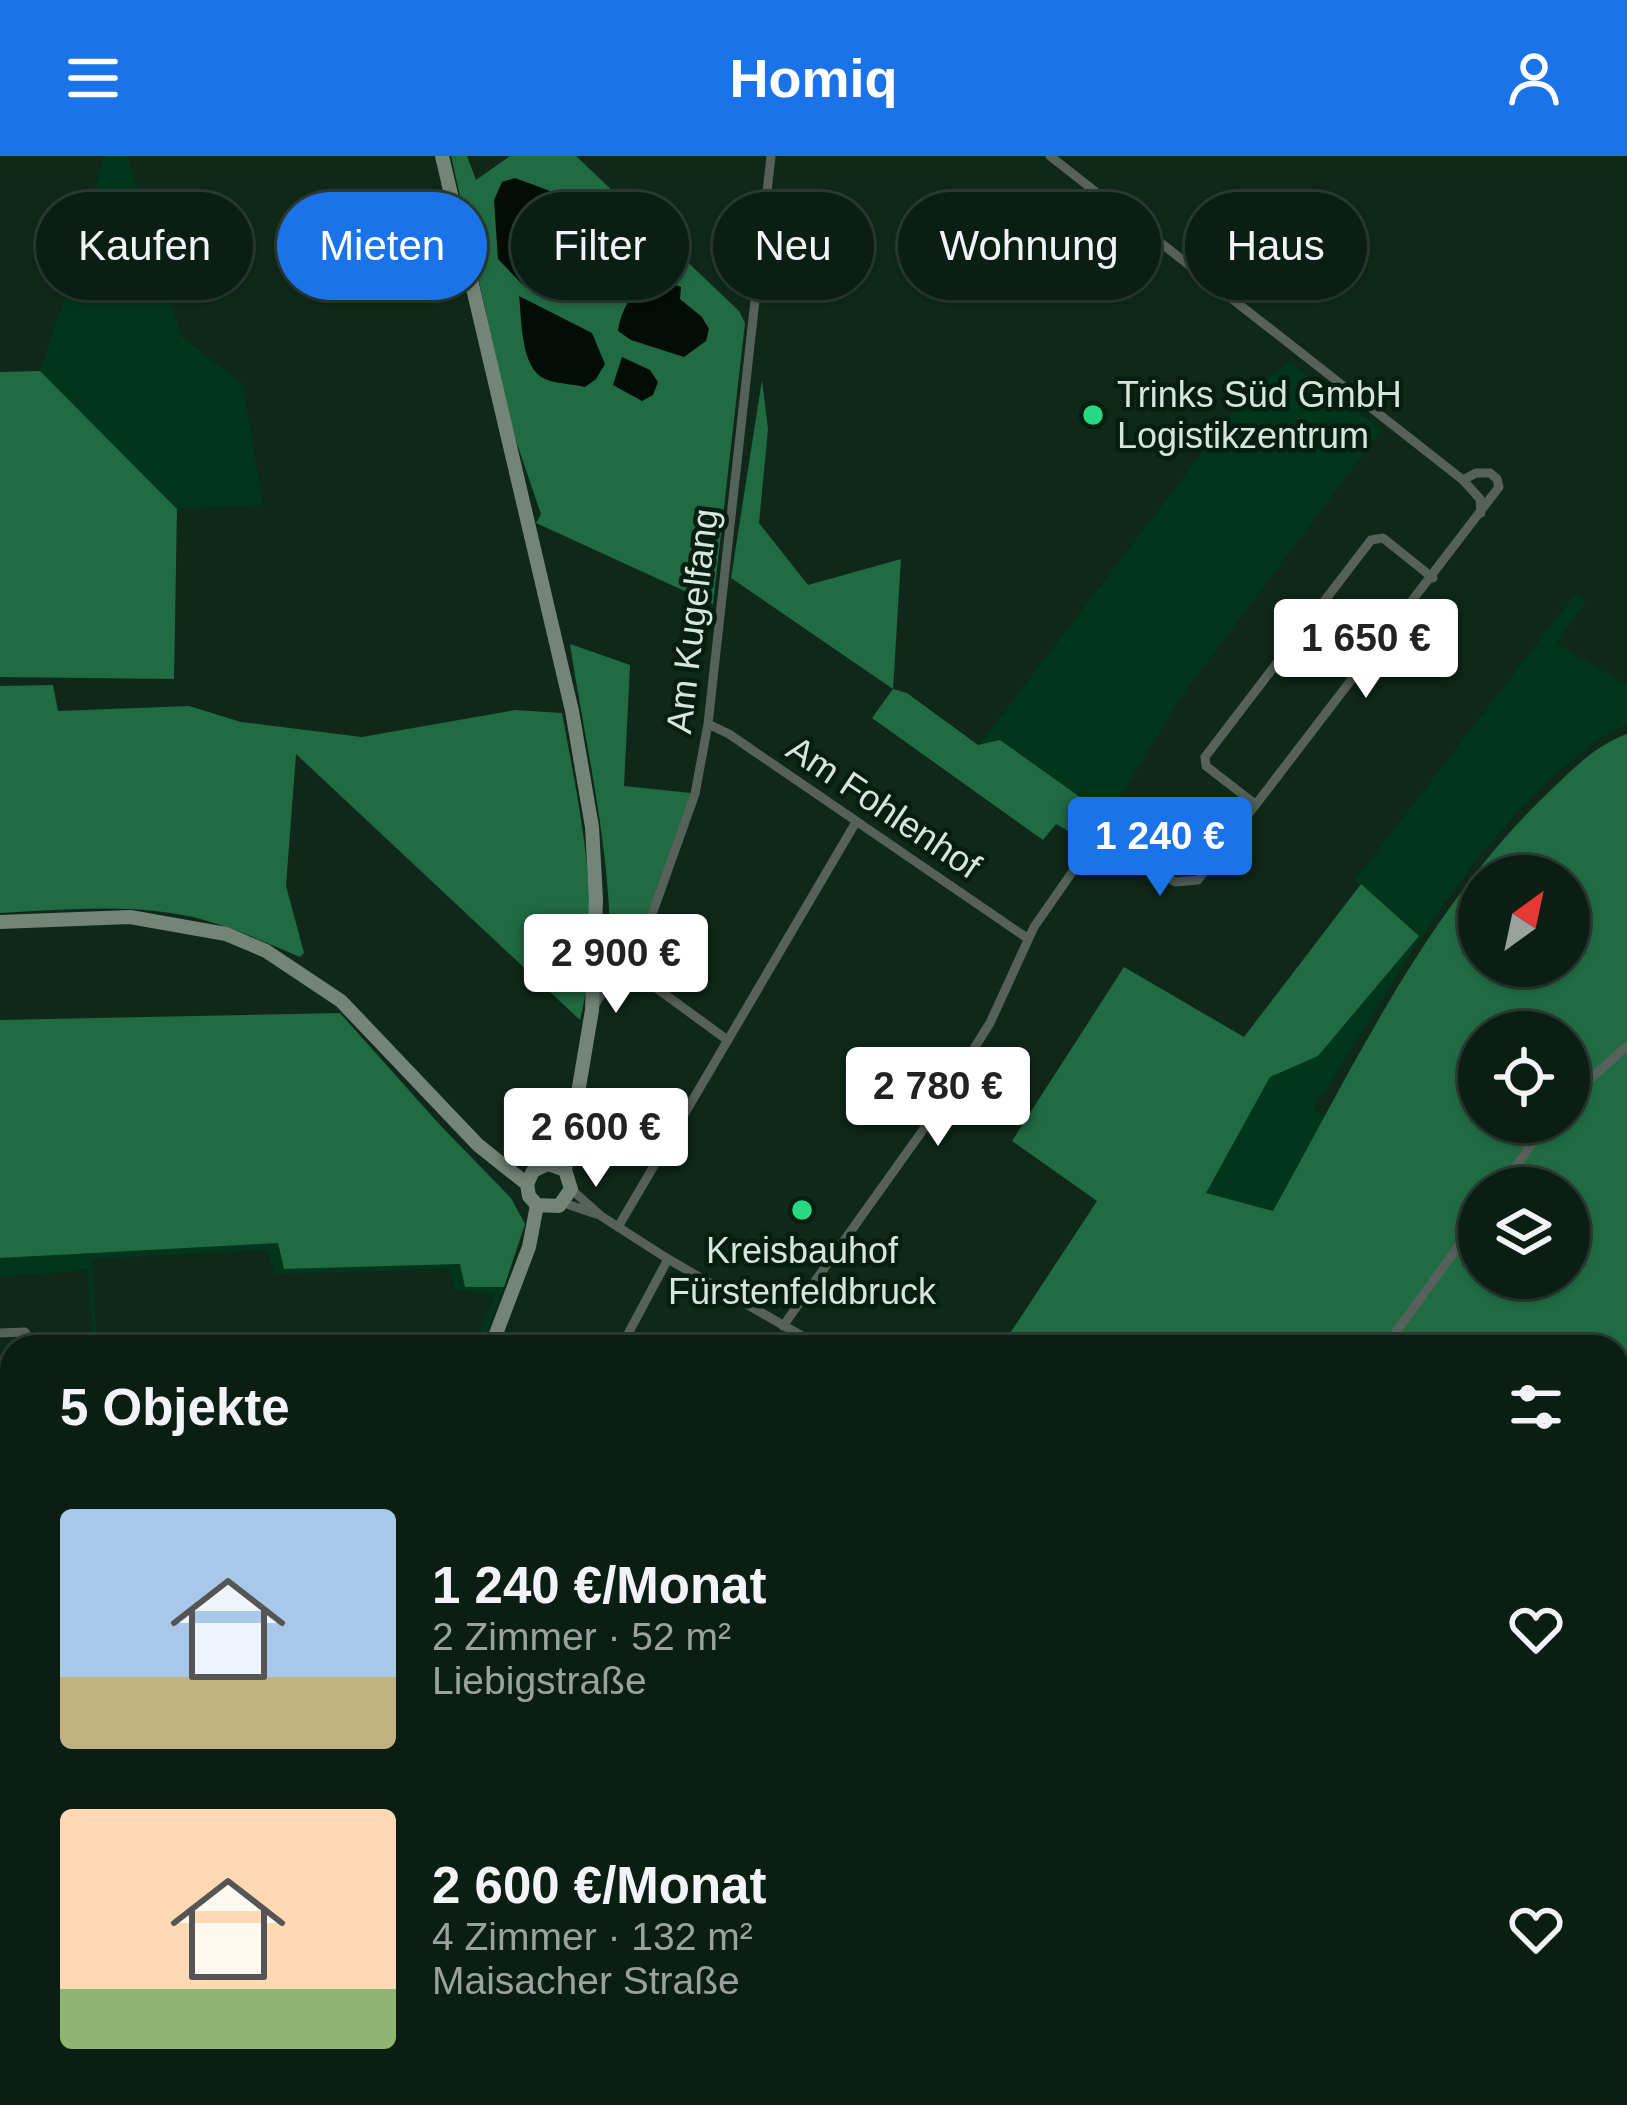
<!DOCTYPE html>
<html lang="de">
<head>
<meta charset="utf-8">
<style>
  :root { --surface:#0b1e13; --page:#192b21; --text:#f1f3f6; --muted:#9aa2a0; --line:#2b3c33; --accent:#1a73e8 }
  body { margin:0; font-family:Arial,sans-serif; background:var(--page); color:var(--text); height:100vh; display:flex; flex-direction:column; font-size:45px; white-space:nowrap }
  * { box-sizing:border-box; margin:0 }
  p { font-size:39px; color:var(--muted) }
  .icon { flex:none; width:66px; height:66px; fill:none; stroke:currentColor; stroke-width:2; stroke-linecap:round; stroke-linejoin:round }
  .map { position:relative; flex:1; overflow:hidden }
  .sheet { position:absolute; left:0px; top:1179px; width:1629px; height:771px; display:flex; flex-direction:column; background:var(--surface); border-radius:36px 36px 0 0; box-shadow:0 3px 9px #0004,0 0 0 3px var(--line) }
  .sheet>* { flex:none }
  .hud { position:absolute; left:36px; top:36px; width:1557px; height:108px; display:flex; gap:24px }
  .needle { width:78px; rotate:33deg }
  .tools { position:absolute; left:1458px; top:699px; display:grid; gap:24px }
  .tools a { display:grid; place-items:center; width:132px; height:132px; border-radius:50%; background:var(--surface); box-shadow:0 3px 9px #0004,0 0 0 3px var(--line); font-size:60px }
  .price { position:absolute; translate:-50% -102px; padding:0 27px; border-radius:12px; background:#fff; color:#222; font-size:39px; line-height:78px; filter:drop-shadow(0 3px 6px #0008) }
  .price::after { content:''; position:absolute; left:50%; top:72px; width:36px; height:27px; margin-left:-18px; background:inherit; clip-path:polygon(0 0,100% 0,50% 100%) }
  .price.current { background:var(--accent); color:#fff }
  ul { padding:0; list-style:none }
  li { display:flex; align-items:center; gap:36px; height:300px; padding:0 60px }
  li span { display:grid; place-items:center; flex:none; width:336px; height:240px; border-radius:12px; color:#555 }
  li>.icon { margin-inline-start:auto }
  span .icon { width:144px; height:144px; fill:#fffc; stroke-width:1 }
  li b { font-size:51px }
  h2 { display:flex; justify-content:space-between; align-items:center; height:144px; padding:0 60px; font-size:51px }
  .chip { padding:0 42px; border-radius:54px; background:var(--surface); box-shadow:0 3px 9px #0004,0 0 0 3px var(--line); font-size:42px; line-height:108px }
  .chip.current { background:var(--accent); color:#fff }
  header { display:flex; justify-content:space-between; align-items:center; height:156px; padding:0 60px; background:var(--accent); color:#fff; font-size:54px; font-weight:800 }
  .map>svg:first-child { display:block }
  .green { fill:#00361c }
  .forest { fill:#216b43; fill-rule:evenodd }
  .water { fill:#030d06 }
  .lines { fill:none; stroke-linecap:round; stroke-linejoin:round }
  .street { stroke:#556159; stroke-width:9 }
  .secondary { stroke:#728578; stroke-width:14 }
  .highway { stroke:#9cbaa6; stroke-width:18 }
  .poi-dot { fill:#27d885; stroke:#051e10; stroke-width:4.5 }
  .labels { text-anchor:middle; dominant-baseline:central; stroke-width:9; stroke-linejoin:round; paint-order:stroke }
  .poi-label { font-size:36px; fill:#d7e6dc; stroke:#051e10; text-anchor:start }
  .street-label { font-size:36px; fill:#d7e6dc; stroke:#051e10 }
</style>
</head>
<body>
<header><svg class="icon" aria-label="menu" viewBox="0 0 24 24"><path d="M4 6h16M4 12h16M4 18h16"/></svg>Homiq<svg class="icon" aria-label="person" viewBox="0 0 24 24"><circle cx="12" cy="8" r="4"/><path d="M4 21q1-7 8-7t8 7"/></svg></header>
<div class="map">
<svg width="1627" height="1949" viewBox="0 0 1627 1949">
  <rect width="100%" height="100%" fill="#0f2819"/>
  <path class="green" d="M 104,0 L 128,0 L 181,180 L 243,229 L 263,349 L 177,353 L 40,215 L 79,99 Z
    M 1290,206 L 1382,273 L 1179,544 L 1108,661 L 1000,584 L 979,589 L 1248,237 Z
    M 1576,437 L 1586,445 L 1556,487 L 1627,529 L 1627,569 C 1601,578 1579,598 1558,616 C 1453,711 1389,836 1313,954 L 1325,961 L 1273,1055 L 1205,1038 L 1270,920 L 1318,900 L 1419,779 L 1355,724 Z
    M 278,1087 L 285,1113 L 461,1108 L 466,1131 L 504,1131 L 481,1191 L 475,1191 L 495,1138 L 455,1134 L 450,1113 L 275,1118 L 267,1094 L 92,1103 L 97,1191 L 93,1191 L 88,1114 L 0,1121 L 0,1102 Z"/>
  <path class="forest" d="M 451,0 L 467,0 L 476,24 L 510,0 L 576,0 L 739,155 L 745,167 L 713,448 L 536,367 L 541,358 L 512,273 Z
    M 40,215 L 177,353 L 174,523 L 0,521 L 0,216 Z
    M 762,224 L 768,273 L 759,367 L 808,429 L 901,403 L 893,533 L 907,537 L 978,589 L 1000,584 L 1108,661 L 1083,684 L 1056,668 L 1043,684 L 872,562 L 893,533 L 731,422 Z
    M 570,488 L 630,509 L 624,630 L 691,637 L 632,802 L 610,808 C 613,700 586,594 570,488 Z
    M 53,529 L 58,555 L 189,550 L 241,566 L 362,581 L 515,554 L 562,557 C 580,655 605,765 580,864 L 296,598 L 286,730 L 304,797 L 300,801 C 269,788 237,773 204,764 C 138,746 68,754 0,757 L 0,530 Z
    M 1627,578 L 1627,1467 L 1617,1462 L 1617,1191 L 1001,1191 L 1097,1045 L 1012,985 L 1124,811 L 1244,881 L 1361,728 L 1419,780 L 1318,900 L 1270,921 L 1206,1037 L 1273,1055 C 1355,908 1429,748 1553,632 C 1575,611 1598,588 1627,578 ZM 1479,720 L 1569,720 L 1569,810 L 1479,810 ZM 1479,876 L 1569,876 L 1569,966 L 1479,966 ZM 1479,1032 L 1569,1032 L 1569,1122 L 1479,1122 Z
    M 340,857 L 440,969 L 511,1042 L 525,1068 L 504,1131 L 465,1131 L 460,1108 L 284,1113 L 278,1087 L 0,1102 L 0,864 Z
    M 406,1938 L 526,1938 L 568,1949 L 456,1949 Z
    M 622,1938 L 705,1938 L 730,1949 L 628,1949 L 619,1946 Z
    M 1450,1938 L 1582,1938 L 1575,1949 L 1444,1949 Z"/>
  <path class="water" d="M 515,22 C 535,30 560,36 577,51 C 584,58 586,66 589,76 C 595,110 566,126 538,135 L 522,128 L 498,103 L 494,44 L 502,26 Z
    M 657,122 L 681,131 L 680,143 L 702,161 L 709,173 L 706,185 L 684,201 L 631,184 L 618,175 C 621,153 635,128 657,122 Z
    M 519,140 L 592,177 L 605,208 L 596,223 L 585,231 C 573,228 557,228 545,223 C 520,212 522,163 519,140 Z
    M 622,201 L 650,214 L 658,226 L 653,239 L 642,245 L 613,229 Z"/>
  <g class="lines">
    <path class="street" d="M 1050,0 L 1463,324 L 1480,343 L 1481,357
      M 708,568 L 729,578 L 1027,782
      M 1255,648 L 1206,610 L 1205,601 L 1371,384 L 1383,382 L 1433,422
      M 595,849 C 607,828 611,817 635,806
      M 726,883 L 648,826 L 635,806 L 695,638 L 708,568 L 771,0
      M 1569,942 L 1627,890
      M 1500,1032 L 1548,966
      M 571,1033 L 601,1060 L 668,1103 L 821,1191
      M 564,1047 L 596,1058
      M 618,1071 L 856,666
      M 783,1170 L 923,974 L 990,867 L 1034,771 L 1091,689 L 1112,682 L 1123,686 L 1175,726 L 1198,724 L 1499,331 L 1497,323 L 1490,317 L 1476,317 L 1463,324
      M 0,1177 L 25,1176 L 33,1191
      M 621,1191 L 668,1103
      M 1385,1191 L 1479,1062
      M 0,1347 L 12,1346
      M 0,1447 L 12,1446
      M 1617,1499 L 1627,1504
      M 1617,1584 L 1627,1588
      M 6,1587 L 3,1607 L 12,1641
      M 1617,1759 L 1627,1755
      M 710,1938 L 725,1945 L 730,1938
      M 1043,1938 L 1061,1949
      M 1184,1938 L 1205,1949
      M 7,1949 L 12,1940 L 34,1949
      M 794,1949 L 803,1938
      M 1213,1949 L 1218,1938"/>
    <path class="secondary" d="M 442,0 L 572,555 L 592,671 L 596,743 L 592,854 L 565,1014
      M 0,766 L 130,761 L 226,778 L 266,795 L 341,845 L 478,989 L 527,1028 L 529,1040 L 537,1049 L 559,1050 L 571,1033 L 565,1014 L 548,1008 L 533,1015 L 527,1028
      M 491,1191 L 529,1091 L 537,1049
      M 0,1812 L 12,1812
      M 107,1949 L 109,1938"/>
    <path class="highway" d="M 0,1850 L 12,1851
      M 574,1938 L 607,1949"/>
  </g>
  <g class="poi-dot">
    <circle cx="1093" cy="259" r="12"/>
    <circle cx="802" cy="1054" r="12"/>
  </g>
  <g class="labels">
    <g class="poi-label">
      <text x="1117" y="238">Trinks Süd GmbH<tspan x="1117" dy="41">Logistikzentrum</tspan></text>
      <text x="802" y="1094" text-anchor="middle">Kreisbauhof<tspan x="802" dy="41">Fürstenfeldbruck</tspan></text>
    </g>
    <g class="street-label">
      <text transform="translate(692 465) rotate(-83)">Am Kugelfang</text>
      <text transform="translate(884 651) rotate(34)">Am Fohlenhof</text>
    </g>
  </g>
</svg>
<div class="tools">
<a><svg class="needle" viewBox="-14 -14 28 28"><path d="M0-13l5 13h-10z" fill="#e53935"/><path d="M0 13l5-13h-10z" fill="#9aa2a0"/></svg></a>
<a><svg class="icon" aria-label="locate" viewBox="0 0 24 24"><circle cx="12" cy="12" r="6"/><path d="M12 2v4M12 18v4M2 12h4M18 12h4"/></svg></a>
<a><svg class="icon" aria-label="layers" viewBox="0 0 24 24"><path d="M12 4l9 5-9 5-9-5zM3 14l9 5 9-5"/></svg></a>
</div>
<b class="price" style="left:1366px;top:545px">1 650 €</b>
<b class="price current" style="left:1160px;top:743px">1 240 €</b>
<b class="price" style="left:616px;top:860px">2 900 €</b>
<b class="price" style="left:938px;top:993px">2 780 €</b>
<b class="price" style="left:596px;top:1034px">2 600 €</b>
<div class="hud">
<a class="chip">Kaufen</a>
<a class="chip current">Mieten</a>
<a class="chip">Filter</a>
<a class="chip">Neu</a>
<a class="chip">Wohnung</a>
<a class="chip">Haus</a>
</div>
<section class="sheet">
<h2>5 Objekte<svg class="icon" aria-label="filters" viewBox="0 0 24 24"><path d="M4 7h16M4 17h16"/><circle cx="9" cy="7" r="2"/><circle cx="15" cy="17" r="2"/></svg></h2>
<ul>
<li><span style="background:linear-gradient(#a9c7e8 70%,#c2b280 0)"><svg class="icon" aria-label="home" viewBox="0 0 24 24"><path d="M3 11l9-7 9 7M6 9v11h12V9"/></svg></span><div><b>1 240 €/Monat</b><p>2 Zimmer · 52 m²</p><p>Liebigstraße</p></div><svg class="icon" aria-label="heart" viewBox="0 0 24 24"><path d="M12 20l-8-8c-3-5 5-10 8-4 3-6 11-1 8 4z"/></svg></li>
<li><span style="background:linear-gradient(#ffd9b3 75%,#8fb573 0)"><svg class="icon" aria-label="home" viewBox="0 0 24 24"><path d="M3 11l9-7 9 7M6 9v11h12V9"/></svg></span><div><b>2 600 €/Monat</b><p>4 Zimmer · 132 m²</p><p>Maisacher Straße</p></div><svg class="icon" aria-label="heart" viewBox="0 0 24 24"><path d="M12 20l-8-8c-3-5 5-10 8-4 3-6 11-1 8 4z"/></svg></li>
</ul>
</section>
</div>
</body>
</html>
